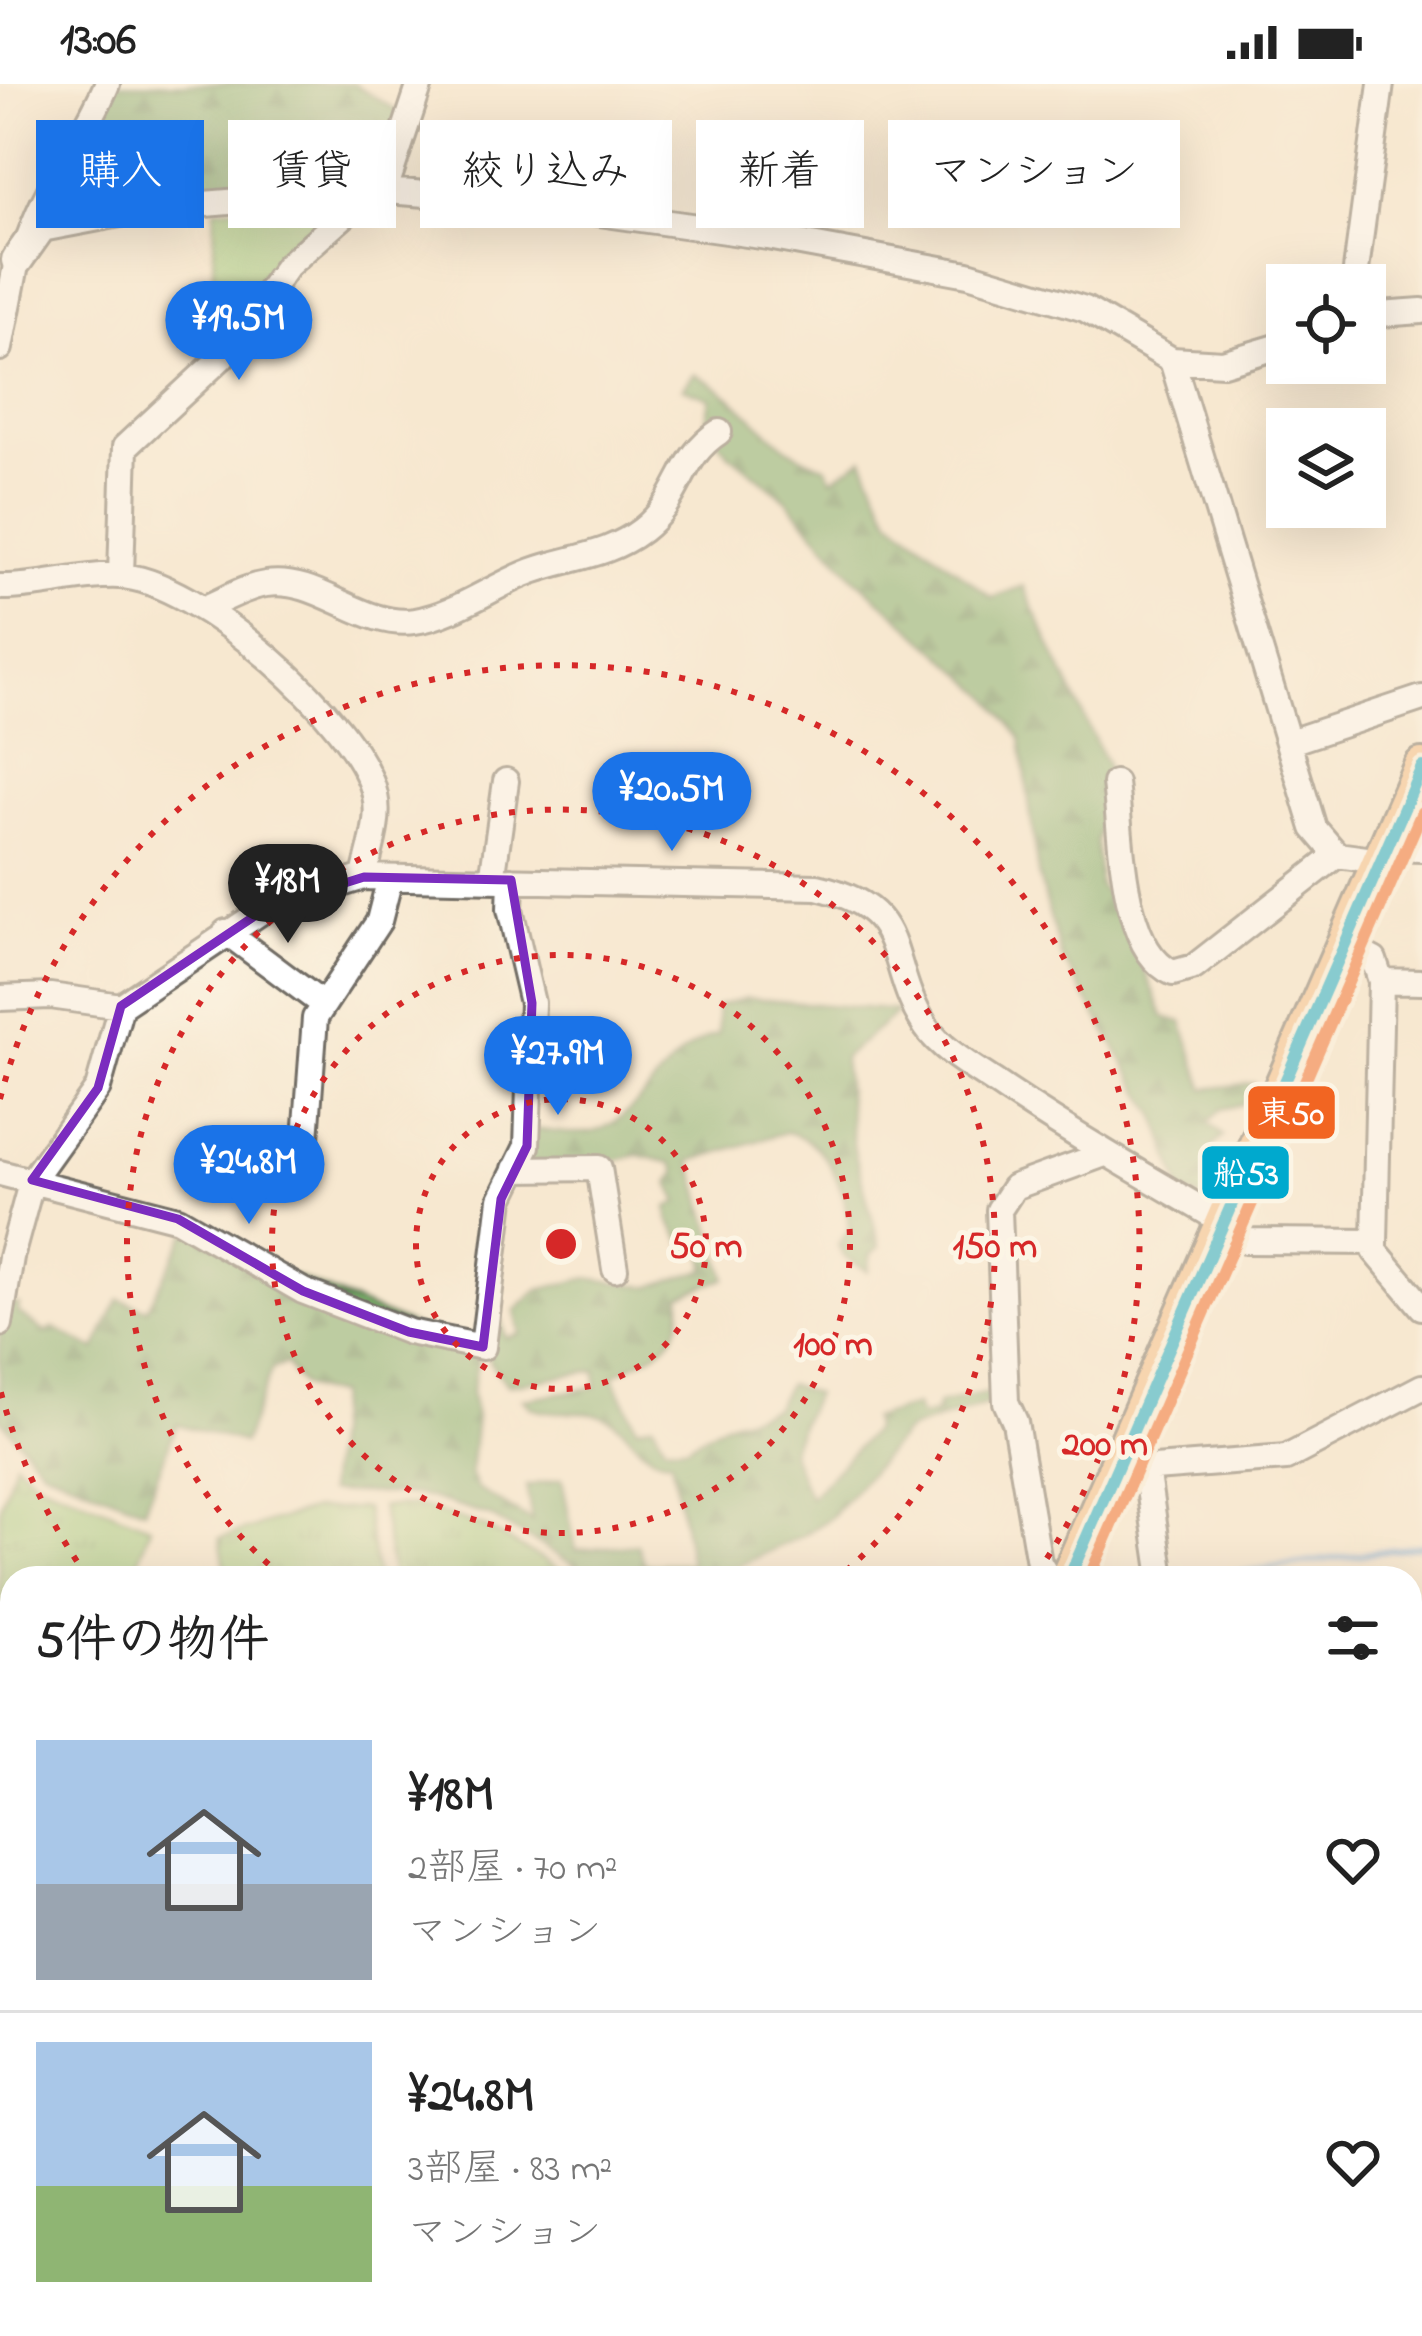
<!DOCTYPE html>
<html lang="ja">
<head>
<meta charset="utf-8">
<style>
  :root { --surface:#fff; --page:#f6f6f6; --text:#222; --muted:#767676; --line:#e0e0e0; --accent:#1a73e8 }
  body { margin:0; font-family:"Indie Flower","Klee One",sans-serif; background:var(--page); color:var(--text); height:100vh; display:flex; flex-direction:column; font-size:45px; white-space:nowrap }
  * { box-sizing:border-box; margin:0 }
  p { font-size:39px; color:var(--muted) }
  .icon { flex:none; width:66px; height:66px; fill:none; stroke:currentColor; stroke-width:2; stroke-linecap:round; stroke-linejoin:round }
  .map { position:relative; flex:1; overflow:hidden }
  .sheet { position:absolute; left:0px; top:1482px; width:1422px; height:771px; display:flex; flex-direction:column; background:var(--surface); border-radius:36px 36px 0 0; box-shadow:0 12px 48px #0002 }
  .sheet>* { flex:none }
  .banner { position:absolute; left:36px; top:36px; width:1350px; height:108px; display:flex; gap:24px }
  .fabs { position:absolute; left:1266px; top:180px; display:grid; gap:24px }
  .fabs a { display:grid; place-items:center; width:120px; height:120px; border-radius:0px; background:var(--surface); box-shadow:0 12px 48px #0002; font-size:60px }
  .price { position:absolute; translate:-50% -102px; padding:0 27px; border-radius:42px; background:var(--accent); color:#fff; font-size:39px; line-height:78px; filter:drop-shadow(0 3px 6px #0008) }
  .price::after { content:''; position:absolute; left:50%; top:72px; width:36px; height:27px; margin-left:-18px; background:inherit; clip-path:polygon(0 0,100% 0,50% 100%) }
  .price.current { background:#222; color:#fff }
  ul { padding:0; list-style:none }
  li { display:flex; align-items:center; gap:36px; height:300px; padding:0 36px }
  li+li { border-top:3px solid var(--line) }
  li span { display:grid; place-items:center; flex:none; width:336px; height:240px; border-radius:0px; color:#555 }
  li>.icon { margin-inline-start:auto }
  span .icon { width:144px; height:144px; fill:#fffc; stroke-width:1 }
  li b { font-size:51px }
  h2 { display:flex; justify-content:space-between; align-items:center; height:144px; padding:0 36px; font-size:51px }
  .chip { padding:0 42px; border-radius:0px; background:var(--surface); box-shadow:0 12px 48px #0002; font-size:42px; line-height:108px }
  .chip.current { background:var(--accent); color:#fff }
  .status { display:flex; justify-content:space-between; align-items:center; height:84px; padding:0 60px; background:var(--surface); direction:ltr }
  .status svg { height:33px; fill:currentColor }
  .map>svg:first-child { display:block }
  .grass { fill:url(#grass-tufts); stroke:#607851; stroke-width:3 }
  .forest { fill:url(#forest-firs); stroke:#516b4a; stroke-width:3 }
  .park { fill:#94c677; stroke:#607851; stroke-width:3 }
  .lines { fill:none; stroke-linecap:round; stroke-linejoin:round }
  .stream { stroke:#65a0d5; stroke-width:6 }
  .minor-casing { stroke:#726d65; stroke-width:30 }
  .tertiary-casing { stroke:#726d65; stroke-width:36 }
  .primary-casing { stroke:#726d65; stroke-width:42 }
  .minor { stroke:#fff; stroke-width:24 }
  .tertiary { stroke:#fff; stroke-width:30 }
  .primary { stroke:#f6be87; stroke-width:36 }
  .bus-1-casing { stroke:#fcf5e5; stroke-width:21 }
  .bus-2-casing { stroke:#fcf5e5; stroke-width:21 }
  .bus-1 { stroke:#00a9ce; stroke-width:12 }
  .bus-2 { stroke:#f26522; stroke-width:12 }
  .marked { fill:none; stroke:#7b2cbf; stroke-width:9; stroke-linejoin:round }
  .ring { fill:none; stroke:#d62828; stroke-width:6; stroke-dasharray:6 12 }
  .centre { fill:#d62828; stroke:#fcf5e5; stroke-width:6 }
  .ring-label { font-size:36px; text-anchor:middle; font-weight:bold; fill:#d62828; stroke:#fcf5e5; stroke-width:10; stroke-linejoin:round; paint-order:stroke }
  .line-badge { stroke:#fcf5e5; stroke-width:4.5 }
  .badge-label { font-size:33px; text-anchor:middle; font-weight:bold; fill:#fff }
</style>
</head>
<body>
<div class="status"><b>13:06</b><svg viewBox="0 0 49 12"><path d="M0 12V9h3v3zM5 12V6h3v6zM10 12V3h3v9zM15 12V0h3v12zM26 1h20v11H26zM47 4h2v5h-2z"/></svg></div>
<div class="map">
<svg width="1422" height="2252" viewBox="0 0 1422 2252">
  <defs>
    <pattern id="grass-tufts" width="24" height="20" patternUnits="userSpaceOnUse" patternTransform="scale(3)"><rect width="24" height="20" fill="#94c677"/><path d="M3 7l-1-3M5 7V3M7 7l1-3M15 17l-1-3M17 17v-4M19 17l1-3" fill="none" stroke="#79a162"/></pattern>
    <pattern id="forest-firs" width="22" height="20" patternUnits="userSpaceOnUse" patternTransform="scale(3)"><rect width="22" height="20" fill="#77ab68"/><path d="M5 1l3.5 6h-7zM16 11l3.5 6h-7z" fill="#628b56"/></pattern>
  </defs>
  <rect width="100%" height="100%" fill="#fcf5e5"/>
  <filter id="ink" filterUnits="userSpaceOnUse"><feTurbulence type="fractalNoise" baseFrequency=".00833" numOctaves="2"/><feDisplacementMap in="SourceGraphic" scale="24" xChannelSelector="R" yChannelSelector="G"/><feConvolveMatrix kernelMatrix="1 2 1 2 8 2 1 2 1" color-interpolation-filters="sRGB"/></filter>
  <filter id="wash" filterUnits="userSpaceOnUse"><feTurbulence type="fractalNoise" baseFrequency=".004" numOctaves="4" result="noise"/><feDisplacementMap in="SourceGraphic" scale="48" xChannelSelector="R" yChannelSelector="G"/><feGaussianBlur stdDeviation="2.7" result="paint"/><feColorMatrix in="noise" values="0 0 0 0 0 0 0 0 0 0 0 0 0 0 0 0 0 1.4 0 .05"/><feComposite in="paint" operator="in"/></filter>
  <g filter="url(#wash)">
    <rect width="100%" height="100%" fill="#f7e8d0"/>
    <path class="grass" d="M 15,1377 L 35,1396 L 150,1442 L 133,1494 L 12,1494 L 12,1566 L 0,1562 L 0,1425 Z
      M 415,1421 L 484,1443 L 575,1494 L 392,1494 L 381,1423 Z
      M 365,1424 L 377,1494 L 227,1494 L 220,1454 L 313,1425 Z"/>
    <path class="forest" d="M 111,0 L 354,0 L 402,30 L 380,92 L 370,100 L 49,127 Z
      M 694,290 C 744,311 772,369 826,382 L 832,395 L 863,374 L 890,433 L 992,514 L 1023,502 L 1105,678 L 1110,702 L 1096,757 L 1099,802 L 1118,823 L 1164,933 L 1182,938 L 1205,1005 L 1254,999 L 1243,1020 L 1222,1025 L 1208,1038 L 1223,1052 L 1208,1068 L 1219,1094 L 1209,1117 L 1181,1107 L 1157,1033 L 1061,872 L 1038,790 L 1021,654 L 990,613 L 854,493 L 786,415 L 729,370 L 705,342 L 710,314 L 683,304 Z
      M 746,914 L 899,927 L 843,974 L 854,1066 L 880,1163 L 871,1170 L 868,1187 L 843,1172 L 838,1161 L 850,1144 C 843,1105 830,1057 786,1048 L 691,1077 L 726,1194 L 681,1211 C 686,1263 652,1269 613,1292 L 637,1343 L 653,1339 L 665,1361 L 686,1362 L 725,1339 L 774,1324 L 788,1300 L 814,1310 L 790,1366 L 809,1414 L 873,1346 L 871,1335 L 915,1322 L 920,1333 L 934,1330 L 938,1320 L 992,1308 L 992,1319 L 906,1347 L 831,1433 L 804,1451 L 713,1494 L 615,1494 L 582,1485 L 489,1432 L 419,1411 L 327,1408 L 337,1310 C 311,1309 298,1303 287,1280 L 272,1285 L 243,1359 L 177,1340 L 144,1425 L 43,1385 L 0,1335 L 0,1203 L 3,1218 L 19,1221 L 18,1229 L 47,1249 L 53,1244 L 95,1266 L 119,1215 L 147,1225 L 187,1148 L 479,1270 L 471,1310 L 476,1333 L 470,1389 L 477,1405 L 532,1437 L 526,1402 L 562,1395 L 576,1466 L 637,1460 L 644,1480 L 690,1479 L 671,1376 C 639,1377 633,1346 608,1334 C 583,1322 556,1334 531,1323 L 523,1315 L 596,1303 L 596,1286 L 507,1301 L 489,1277 L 489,1241 L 500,1233 L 506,1254 L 520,1250 L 515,1227 L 538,1206 L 588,1194 L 650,1203 L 706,1185 L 704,1169 L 690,1169 L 669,1136 L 668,1123 L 679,1118 L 669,1098 L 677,1088 L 672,1079 L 638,1071 L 602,1080 L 525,1080 L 532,1045 C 550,1046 583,1053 599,1046 C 650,1025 663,966 718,950 L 717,922 Z"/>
    <path class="park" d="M 357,112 L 258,210 L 213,201 L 215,125 Z"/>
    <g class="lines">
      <path class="stream" d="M 1206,1494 L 1422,1461
        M 0,1570 L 12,1574"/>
    </g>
  </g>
  <g filter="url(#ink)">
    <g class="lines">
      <defs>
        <path id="minor" d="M 385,106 L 420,0
          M 120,127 L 373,106 L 507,116 L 768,153 L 968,190 L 1085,225 L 1172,276 L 1223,279 L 1287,260
          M 30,151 C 49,96 85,53 107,0
          M 1354,201 L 1381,0
          M 1365,231 L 1422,227
          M 0,264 L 17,176
          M 1172,276 L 1314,744 L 1337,771 L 1381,777
          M 121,491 L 125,363 L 222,273 L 287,182 L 373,106
          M 0,503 C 40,504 80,490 119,492 C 195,494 360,638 375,711 C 381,737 369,768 364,793
          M 207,523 C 226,515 245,503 266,500 C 319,492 362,545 415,537 C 455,531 494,501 532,487 C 571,473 608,472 642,446 C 683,414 678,374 719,348
          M 1290,658 L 1422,614
          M 1115,699 C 1122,751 1120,866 1173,889 L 1194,883 L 1337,771
          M 1386,764 L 1422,765
          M 492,796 L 506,697
          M 226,848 L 321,919
          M 1345,861 L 1374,876 L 1381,897 L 1375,1158
          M 1381,897 L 1422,898
          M 0,914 L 50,912 L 121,922 L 268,823 L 364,793 L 817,803 C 914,825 883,877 926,943 C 943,968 981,988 1005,1005 C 1077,1053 1150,1095 1224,1138
          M 306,1054 L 315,934 L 379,837 L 390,794
          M 515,1085 L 599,1084 L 615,1185
          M 0,1089 L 178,1135 L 303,1207 L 409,1248 L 483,1263 L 501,1115 L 527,1062 L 532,919 L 510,825 L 511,796
          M 1221,1147 L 1245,1157 L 1375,1158 L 1375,1167 L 1422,1223
          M 0,1240 L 11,1173 L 32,1096 L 98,1004 L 121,922
          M 1146,1384 L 1162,1494
          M 1115,1387 L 1286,1374 L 1422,1303
          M 1048,1494 L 1039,1479 L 1015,1338 L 1006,1318 L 999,1126 L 1014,1103 L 1102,1071
          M 1410,1697 L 1422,1692
          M 1410,1723 L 1422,1712
          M 0,2117 L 12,2115
          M 904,2241 L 905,2252"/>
        <path id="tertiary" d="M 17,176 L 41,142 L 120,127
          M 0,1823 L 12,1823"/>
        <path id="primary" d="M 1069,1494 L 1422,683
          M 737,2252 L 742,2241"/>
      </defs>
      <use href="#minor" class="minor-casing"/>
      <use href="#tertiary" class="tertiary-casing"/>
      <use href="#primary" class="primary-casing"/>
      <use href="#minor" class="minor"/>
      <use href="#tertiary" class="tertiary"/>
      <use href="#primary" class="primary"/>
      <defs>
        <path id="bus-1" d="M 1069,1494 L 1422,683"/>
        <path id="bus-2" d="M 1089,1494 L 1422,728"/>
      </defs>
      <use href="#bus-1" class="bus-1-casing"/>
      <use href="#bus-2" class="bus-2-casing"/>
      <use href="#bus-1" class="bus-1"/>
      <use href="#bus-2" class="bus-2"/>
    </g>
  </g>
  <path d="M0 0H1422V2252H0ZM 364,793 L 511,796 L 532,919 L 527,1062 L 501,1115 L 483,1263 L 409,1248 L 303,1207 L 178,1135 L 32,1096 L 98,1004 L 121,922 L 268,823 Z" fill="#f7e8d0" fill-opacity=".55" fill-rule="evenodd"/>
  <path class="marked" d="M 364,793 L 511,796 L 532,919 L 527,1062 L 501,1115 L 483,1263 L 409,1248 L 303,1207 L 178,1135 L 32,1096 L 98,1004 L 121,922 L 268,823 Z"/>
  <g class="ring">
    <circle cx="561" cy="1160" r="145"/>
    <circle cx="561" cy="1160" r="289"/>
    <path d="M282 1492A434 434 0 1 1 840 1492"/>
    <path d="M87 1492A579 579 0 0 1 0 1305M0 1015A579 579 0 1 1 1035 1492"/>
  </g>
  <circle cx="561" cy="1160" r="18" class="centre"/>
  <g class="ring-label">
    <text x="706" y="1173">50 m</text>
    <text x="995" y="1173">150 m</text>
    <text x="833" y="1271">100 m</text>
    <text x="1105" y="1371">200 m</text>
  </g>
  <g class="line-badge">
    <rect x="1246" y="1000" width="91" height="57" rx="12" fill="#f26522"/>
    <rect x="1200" y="1060" width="91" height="57" rx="12" fill="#00a9ce"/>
  </g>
  <g class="badge-label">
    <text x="1291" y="1040">東50</text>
    <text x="1246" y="1100">船53</text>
  </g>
</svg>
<div class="fabs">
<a><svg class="icon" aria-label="locate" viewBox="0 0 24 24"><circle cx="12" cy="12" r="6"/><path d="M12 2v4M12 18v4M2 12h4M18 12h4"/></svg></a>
<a><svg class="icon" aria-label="layers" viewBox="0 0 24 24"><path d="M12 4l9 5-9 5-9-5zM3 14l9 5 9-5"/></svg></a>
</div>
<b class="price" style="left:239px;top:299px">¥19.5M</b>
<b class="price" style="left:672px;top:770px">¥20.5M</b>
<b class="price current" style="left:288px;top:862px">¥18M</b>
<b class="price" style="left:558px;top:1034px">¥27.9M</b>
<b class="price" style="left:249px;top:1143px">¥24.8M</b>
<div class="banner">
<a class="chip current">購入</a>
<a class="chip">賃貸</a>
<a class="chip">絞り込み</a>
<a class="chip">新着</a>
<a class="chip">マンション</a>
</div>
<section class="sheet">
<h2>5件の物件<svg class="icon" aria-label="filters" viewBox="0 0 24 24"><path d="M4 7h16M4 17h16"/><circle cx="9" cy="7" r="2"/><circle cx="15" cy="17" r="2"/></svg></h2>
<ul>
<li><span style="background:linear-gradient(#a9c7e8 60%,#9aa5b1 0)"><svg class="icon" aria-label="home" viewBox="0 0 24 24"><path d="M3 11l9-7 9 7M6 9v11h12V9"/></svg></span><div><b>¥18M</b><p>2部屋 · 70 m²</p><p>マンション</p></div><svg class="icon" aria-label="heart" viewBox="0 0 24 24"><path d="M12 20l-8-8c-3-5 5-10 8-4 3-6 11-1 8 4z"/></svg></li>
<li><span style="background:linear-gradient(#a9c7e8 60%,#8fb573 0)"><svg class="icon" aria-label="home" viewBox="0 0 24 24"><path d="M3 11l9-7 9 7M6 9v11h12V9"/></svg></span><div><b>¥24.8M</b><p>3部屋 · 83 m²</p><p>マンション</p></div><svg class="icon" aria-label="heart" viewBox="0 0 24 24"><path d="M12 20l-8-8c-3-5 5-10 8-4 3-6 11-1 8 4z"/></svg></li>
</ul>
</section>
</div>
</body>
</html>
